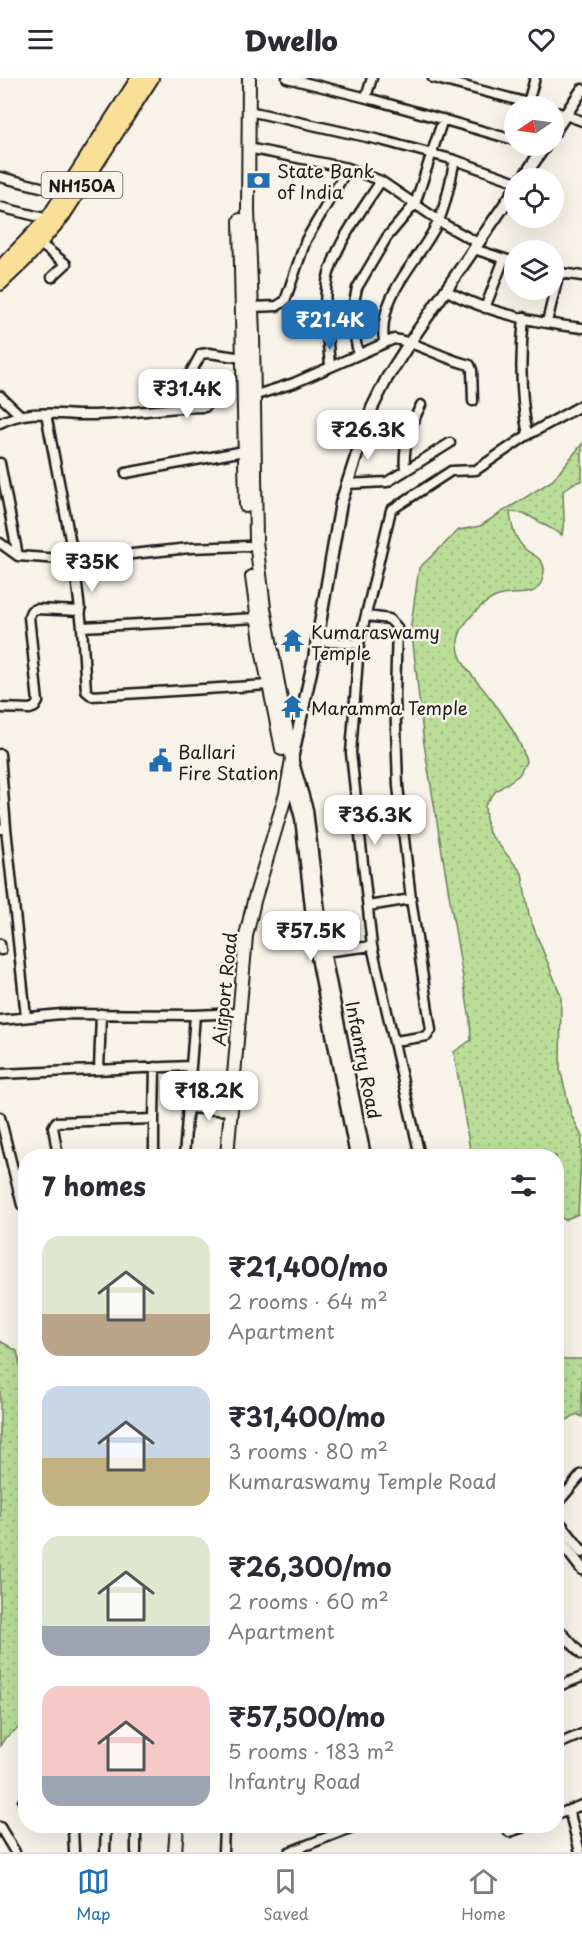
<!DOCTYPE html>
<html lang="en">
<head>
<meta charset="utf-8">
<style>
  :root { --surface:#fff; --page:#f2f2f3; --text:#2b2b33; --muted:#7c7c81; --line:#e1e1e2; --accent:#1f6fb2 }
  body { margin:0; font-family:"Playpen Sans",sans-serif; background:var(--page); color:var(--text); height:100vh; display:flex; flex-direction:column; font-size:22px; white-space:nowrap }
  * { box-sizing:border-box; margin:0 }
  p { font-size:20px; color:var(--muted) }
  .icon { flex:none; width:33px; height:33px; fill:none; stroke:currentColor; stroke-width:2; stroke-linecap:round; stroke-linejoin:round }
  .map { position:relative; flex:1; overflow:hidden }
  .side { position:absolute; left:18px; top:1071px; width:546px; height:684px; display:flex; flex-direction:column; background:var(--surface); border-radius:24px; box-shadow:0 6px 24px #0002 }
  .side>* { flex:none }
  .needle { width:39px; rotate:257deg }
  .buttons { position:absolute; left:504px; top:18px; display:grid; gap:12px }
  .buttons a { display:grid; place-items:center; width:60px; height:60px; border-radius:50%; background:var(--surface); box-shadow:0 6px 24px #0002; font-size:30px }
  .price { position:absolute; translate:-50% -51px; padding:0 14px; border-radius:12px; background:#fff; color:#222; font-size:20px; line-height:39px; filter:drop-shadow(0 2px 3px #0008) }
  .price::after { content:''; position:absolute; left:50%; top:36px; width:18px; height:14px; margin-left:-9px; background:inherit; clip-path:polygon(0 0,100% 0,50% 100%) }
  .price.selected { background:var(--accent); color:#fff }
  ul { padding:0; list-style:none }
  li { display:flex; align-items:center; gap:18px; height:150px; padding:0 24px }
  li span { display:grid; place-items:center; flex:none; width:168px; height:120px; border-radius:18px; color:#555 }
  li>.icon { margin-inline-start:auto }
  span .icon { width:72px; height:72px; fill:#fffc; stroke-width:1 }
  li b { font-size:26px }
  h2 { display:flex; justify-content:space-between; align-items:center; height:72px; padding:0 24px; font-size:26px }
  header { display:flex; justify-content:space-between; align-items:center; height:78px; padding:0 24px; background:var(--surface); font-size:27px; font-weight:800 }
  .tabs { display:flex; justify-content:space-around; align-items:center; height:84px; border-top:2px solid var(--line); background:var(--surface); font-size:16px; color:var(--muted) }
  .tabs a { display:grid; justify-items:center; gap:3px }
  .tabs .selected { color:var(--accent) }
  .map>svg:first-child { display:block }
  .green { fill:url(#green-dots); stroke:#6b7d5a; stroke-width:1.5 }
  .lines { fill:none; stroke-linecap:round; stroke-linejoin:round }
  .minor-casing { stroke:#1c1c1c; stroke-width:13 }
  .tertiary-casing { stroke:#1c1c1c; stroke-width:15 }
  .secondary-casing { stroke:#1c1c1c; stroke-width:16 }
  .trunk-casing { stroke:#1c1c1c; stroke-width:18 }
  .minor { stroke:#f7f3e8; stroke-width:8 }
  .tertiary { stroke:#f7f3e8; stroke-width:10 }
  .secondary { stroke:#f7f3e8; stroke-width:12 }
  .trunk { stroke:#fadf96; stroke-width:14 }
  .labels { text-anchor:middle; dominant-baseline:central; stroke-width:5; stroke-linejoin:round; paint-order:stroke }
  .shield { fill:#f7f3e8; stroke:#5e5c59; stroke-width:1.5 }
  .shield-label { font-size:16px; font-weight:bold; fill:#1c1c1c }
  .poi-label { font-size:18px; fill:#1c1c1c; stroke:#f7f3e8; text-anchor:start }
  .street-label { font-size:18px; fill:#1c1c1c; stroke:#f7f3e8 }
</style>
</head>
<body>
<header><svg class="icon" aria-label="menu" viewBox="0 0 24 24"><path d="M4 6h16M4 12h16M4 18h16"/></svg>Dwello<svg class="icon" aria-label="heart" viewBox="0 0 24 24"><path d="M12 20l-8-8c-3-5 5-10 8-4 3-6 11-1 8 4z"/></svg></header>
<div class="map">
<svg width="582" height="1774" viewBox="0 0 582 1774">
  <defs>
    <pattern id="green-dots" width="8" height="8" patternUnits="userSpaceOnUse" patternTransform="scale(1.5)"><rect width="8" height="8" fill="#bade98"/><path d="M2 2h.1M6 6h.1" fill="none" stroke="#9fbe82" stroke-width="1.8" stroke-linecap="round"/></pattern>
  </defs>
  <rect width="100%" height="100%" fill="#f7f3e8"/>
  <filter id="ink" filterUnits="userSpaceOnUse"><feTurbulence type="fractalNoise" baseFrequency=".0167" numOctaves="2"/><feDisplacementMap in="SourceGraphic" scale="12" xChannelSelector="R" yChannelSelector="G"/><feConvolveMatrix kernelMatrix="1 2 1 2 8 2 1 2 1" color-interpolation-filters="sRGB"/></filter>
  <g filter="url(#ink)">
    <path class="green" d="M 582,366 L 582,403 L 574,405 L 563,413 L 564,442 L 562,457 L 524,435 L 510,434 C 511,447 515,461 525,471 C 533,478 545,480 544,494 C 540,523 520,513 502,517 C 484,521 457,548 458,566 C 458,586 477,602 488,617 C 502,634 522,663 526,684 L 519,697 L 495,714 L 485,727 L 486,742 L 489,755 L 522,795 L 529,838 L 561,918 L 560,991 L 571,1036 L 582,1059 L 578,1136 L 565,1142 L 557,1137 L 556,1078 L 471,1078 L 454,974 L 471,962 L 470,942 L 424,666 L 411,547 L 419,490 L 459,452 L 480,448 L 553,402 Z
      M 0,1263 L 17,1273 L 26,1315 L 25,1645 L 5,1660 L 0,1668 Z
      M 557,1281 L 582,1281 L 582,1339 L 577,1336 L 557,1348 Z"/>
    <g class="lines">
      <defs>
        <path id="minor" d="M 287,0 L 375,22 L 514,62
          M 433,0 L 540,28
          M 366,19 L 372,0
          M 527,28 L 535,0
          M 249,33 L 380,62 L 455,82
          M 554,33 L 582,43
          M 248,70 L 348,90 L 381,103
          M 0,99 L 65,115
          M 0,129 L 48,141
          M 39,165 L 66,186 L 52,199
          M 474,171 L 514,184
          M 554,194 L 582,198
          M 445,212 C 486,234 535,245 582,250
          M 252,229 L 277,228 L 285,223 L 306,162 L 348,90
          M 485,230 L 504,181
          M 524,239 C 520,278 520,318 528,357
          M 547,244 L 559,195
          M 384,263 C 377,218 420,182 438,144 C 447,126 450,102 455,82 L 514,103
          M 358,275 L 351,238 L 357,210 L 387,159 L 415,126 L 443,41
          M 330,288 C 328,258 321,224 329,195 C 339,162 362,132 381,103 L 447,148 L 478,165
          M 185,305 L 201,276 L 209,275 L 243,280
          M 0,318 L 19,336
          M 253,318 L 294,305 L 394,261 C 420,265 443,281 470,287 L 472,292 L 473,323
          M 46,336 L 74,482 L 190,470 L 248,468
          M 0,345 C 32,329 60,338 95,337 C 132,336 168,329 205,329
          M 0,385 L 18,478 L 74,482 L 82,549 L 257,540
          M 405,392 C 403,366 410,349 421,327
          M 126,395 L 244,373
          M 346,406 L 387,404 L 450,365
          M 0,465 L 18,478
          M 367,538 L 389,541 L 397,549 L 395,618 L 398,708 L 411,821 L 431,952 L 427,958 L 395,963
          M 82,549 L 86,613 L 92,618 L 269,607
          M 316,563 L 359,566 L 351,675 L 372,868
          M 359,566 L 391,432 L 451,393 L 476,392 L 526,358 L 582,327
          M 0,630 L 30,631 L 35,629 L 38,624 L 29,539 L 31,533 L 36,531 L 81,533
          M 0,676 L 6,750 L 0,751
          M 6,750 L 26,939
          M 368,828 L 411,821
          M 0,866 L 1,872
          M 324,874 L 372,868 L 420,1078
          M 0,942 L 61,936 L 195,937
          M 99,992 L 101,936
          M 0,996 L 190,988
          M 189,1030 L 231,1033
          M 0,1039 L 22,1127
          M 154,1041 L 155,989
          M 58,1078 L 53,1049 L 56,1044 L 154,1041 L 154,1078
          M 184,1078 L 195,937 L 239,935
          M 25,1179 L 26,1179
          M 556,1427 L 582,1396
          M 556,1548 L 582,1577
          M 556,1609 L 582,1599
          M 556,1667 L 582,1656
          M 23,1724 L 26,1724
          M 569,1732 L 580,1774
          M 556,1737 L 582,1727
          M 0,1749 L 15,1774
          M 73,1749 L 74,1774
          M 509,1754 L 527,1748
          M 105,1774 L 106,1748
          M 136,1774 L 136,1748
          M 223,1774 L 224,1748
          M 289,1774 L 356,1748"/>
        <path id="tertiary" d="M 554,54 L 582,12
          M 523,100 L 545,68
          M 289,695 L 301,740 L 316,874 L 356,1078
          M 365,1078 L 323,868 L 307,732 L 292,681 L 314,580 L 341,425 L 372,330 L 387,300 L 410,264 L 514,113
          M 556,1441 L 582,1474
          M 556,1457 L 582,1491"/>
        <path id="secondary" d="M 240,142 L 246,428
          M 252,499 L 262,571 L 282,671
          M 227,1078 L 246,858 L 254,823 L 286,716 L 292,681 L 264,530 L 256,463 L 253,257 L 248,133 L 249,0
          M 175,1774 L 177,1748"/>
        <path id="trunk" d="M 0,191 L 48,141 L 139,0
          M 0,205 L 24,182 L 62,138 L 151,0"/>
      </defs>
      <use href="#minor" class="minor-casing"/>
      <use href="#tertiary" class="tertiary-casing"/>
      <use href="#secondary" class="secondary-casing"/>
      <use href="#trunk" class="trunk-casing"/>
      <use href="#minor" class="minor"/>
      <use href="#tertiary" class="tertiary"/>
      <use href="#secondary" class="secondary"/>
      <use href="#trunk" class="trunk"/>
    </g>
  </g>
  <defs>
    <symbol id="bank-bare" viewBox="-9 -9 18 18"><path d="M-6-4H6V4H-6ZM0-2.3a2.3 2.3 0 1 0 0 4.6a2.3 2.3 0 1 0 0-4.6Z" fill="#1f6fb2" stroke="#f7f3e8" stroke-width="2.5" paint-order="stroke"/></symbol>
    <symbol id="temple-bare" viewBox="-9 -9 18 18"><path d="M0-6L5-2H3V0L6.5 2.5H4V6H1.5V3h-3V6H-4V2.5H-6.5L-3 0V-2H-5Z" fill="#1f6fb2" stroke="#f7f3e8" stroke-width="2.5" paint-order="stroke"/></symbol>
    <symbol id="civic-bare" viewBox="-9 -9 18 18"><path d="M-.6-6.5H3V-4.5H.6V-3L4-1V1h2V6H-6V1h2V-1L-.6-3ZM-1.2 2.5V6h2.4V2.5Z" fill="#1f6fb2" stroke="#f7f3e8" stroke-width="2.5" paint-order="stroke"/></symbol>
  </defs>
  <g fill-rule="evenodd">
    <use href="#bank-bare" x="242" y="86" width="33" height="33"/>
    <use href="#temple-bare" x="276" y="546" width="33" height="33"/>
    <use href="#temple-bare" x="276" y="612" width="33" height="33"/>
    <use href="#civic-bare" x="144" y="666" width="33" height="33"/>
  </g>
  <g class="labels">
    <rect class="shield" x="41.5" y="94" width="81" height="26" rx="4.5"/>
    <g class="shield-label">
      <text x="82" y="107">NH150A</text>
    </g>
    <g class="poi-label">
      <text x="277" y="92">State Bank<tspan x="277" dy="21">of India</tspan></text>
      <text x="311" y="553">Kumaraswamy<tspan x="311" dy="21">Temple</tspan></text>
      <text x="311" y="629">Maramma Temple</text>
      <text x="178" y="673">Ballari<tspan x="178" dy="21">Fire Station</tspan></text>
    </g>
    <g class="street-label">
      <text transform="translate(224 911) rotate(-84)">Airport Road</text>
      <text transform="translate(364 982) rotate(79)">Infantry Road</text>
    </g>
  </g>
</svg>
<div class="buttons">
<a><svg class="needle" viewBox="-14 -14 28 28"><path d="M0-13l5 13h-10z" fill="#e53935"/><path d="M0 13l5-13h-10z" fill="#7c7c81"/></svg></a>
<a><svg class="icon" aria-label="locate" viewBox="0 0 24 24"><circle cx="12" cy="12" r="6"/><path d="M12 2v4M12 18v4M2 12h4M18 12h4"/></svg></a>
<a><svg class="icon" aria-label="layers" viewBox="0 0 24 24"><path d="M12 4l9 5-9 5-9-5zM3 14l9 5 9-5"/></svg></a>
</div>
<b class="price selected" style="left:330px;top:273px">₹21.4K</b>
<b class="price" style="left:187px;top:342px">₹31.4K</b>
<b class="price" style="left:368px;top:383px">₹26.3K</b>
<b class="price" style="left:92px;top:515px">₹35K</b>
<b class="price" style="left:375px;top:768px">₹36.3K</b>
<b class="price" style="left:311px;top:884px">₹57.5K</b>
<b class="price" style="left:209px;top:1044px">₹18.2K</b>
<section class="side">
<h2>7 homes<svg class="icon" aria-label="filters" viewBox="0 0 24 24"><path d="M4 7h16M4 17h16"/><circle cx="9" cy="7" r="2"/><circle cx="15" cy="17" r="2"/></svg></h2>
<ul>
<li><span style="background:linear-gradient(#dfe7d0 65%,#b9a48a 0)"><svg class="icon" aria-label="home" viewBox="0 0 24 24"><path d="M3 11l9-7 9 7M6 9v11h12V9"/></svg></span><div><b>₹21,400/mo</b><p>2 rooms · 64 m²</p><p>Apartment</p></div></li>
<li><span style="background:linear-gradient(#c9d6e8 60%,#c2b280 0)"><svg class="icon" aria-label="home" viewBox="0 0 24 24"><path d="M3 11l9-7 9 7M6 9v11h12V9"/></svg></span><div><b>₹31,400/mo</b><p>3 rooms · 80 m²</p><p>Kumaraswamy Temple Road</p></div></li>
<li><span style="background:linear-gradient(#dfe7d0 75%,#9aa5b1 0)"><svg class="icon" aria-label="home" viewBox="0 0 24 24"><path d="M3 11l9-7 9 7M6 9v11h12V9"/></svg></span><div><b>₹26,300/mo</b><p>2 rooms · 60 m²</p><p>Apartment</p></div></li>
<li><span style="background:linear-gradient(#f6c9c9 75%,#9aa5b1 0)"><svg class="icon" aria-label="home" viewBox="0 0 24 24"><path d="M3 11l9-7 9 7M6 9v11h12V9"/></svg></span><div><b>₹57,500/mo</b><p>5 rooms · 183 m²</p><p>Infantry Road</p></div></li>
</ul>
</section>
</div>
<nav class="tabs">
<a class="selected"><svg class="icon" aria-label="map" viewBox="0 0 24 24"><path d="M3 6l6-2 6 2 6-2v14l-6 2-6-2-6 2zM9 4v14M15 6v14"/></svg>Map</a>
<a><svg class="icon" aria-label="saved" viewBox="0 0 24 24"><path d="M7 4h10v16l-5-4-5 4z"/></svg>Saved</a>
<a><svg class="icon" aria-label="home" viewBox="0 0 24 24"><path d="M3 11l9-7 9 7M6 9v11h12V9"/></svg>Home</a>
</nav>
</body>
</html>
